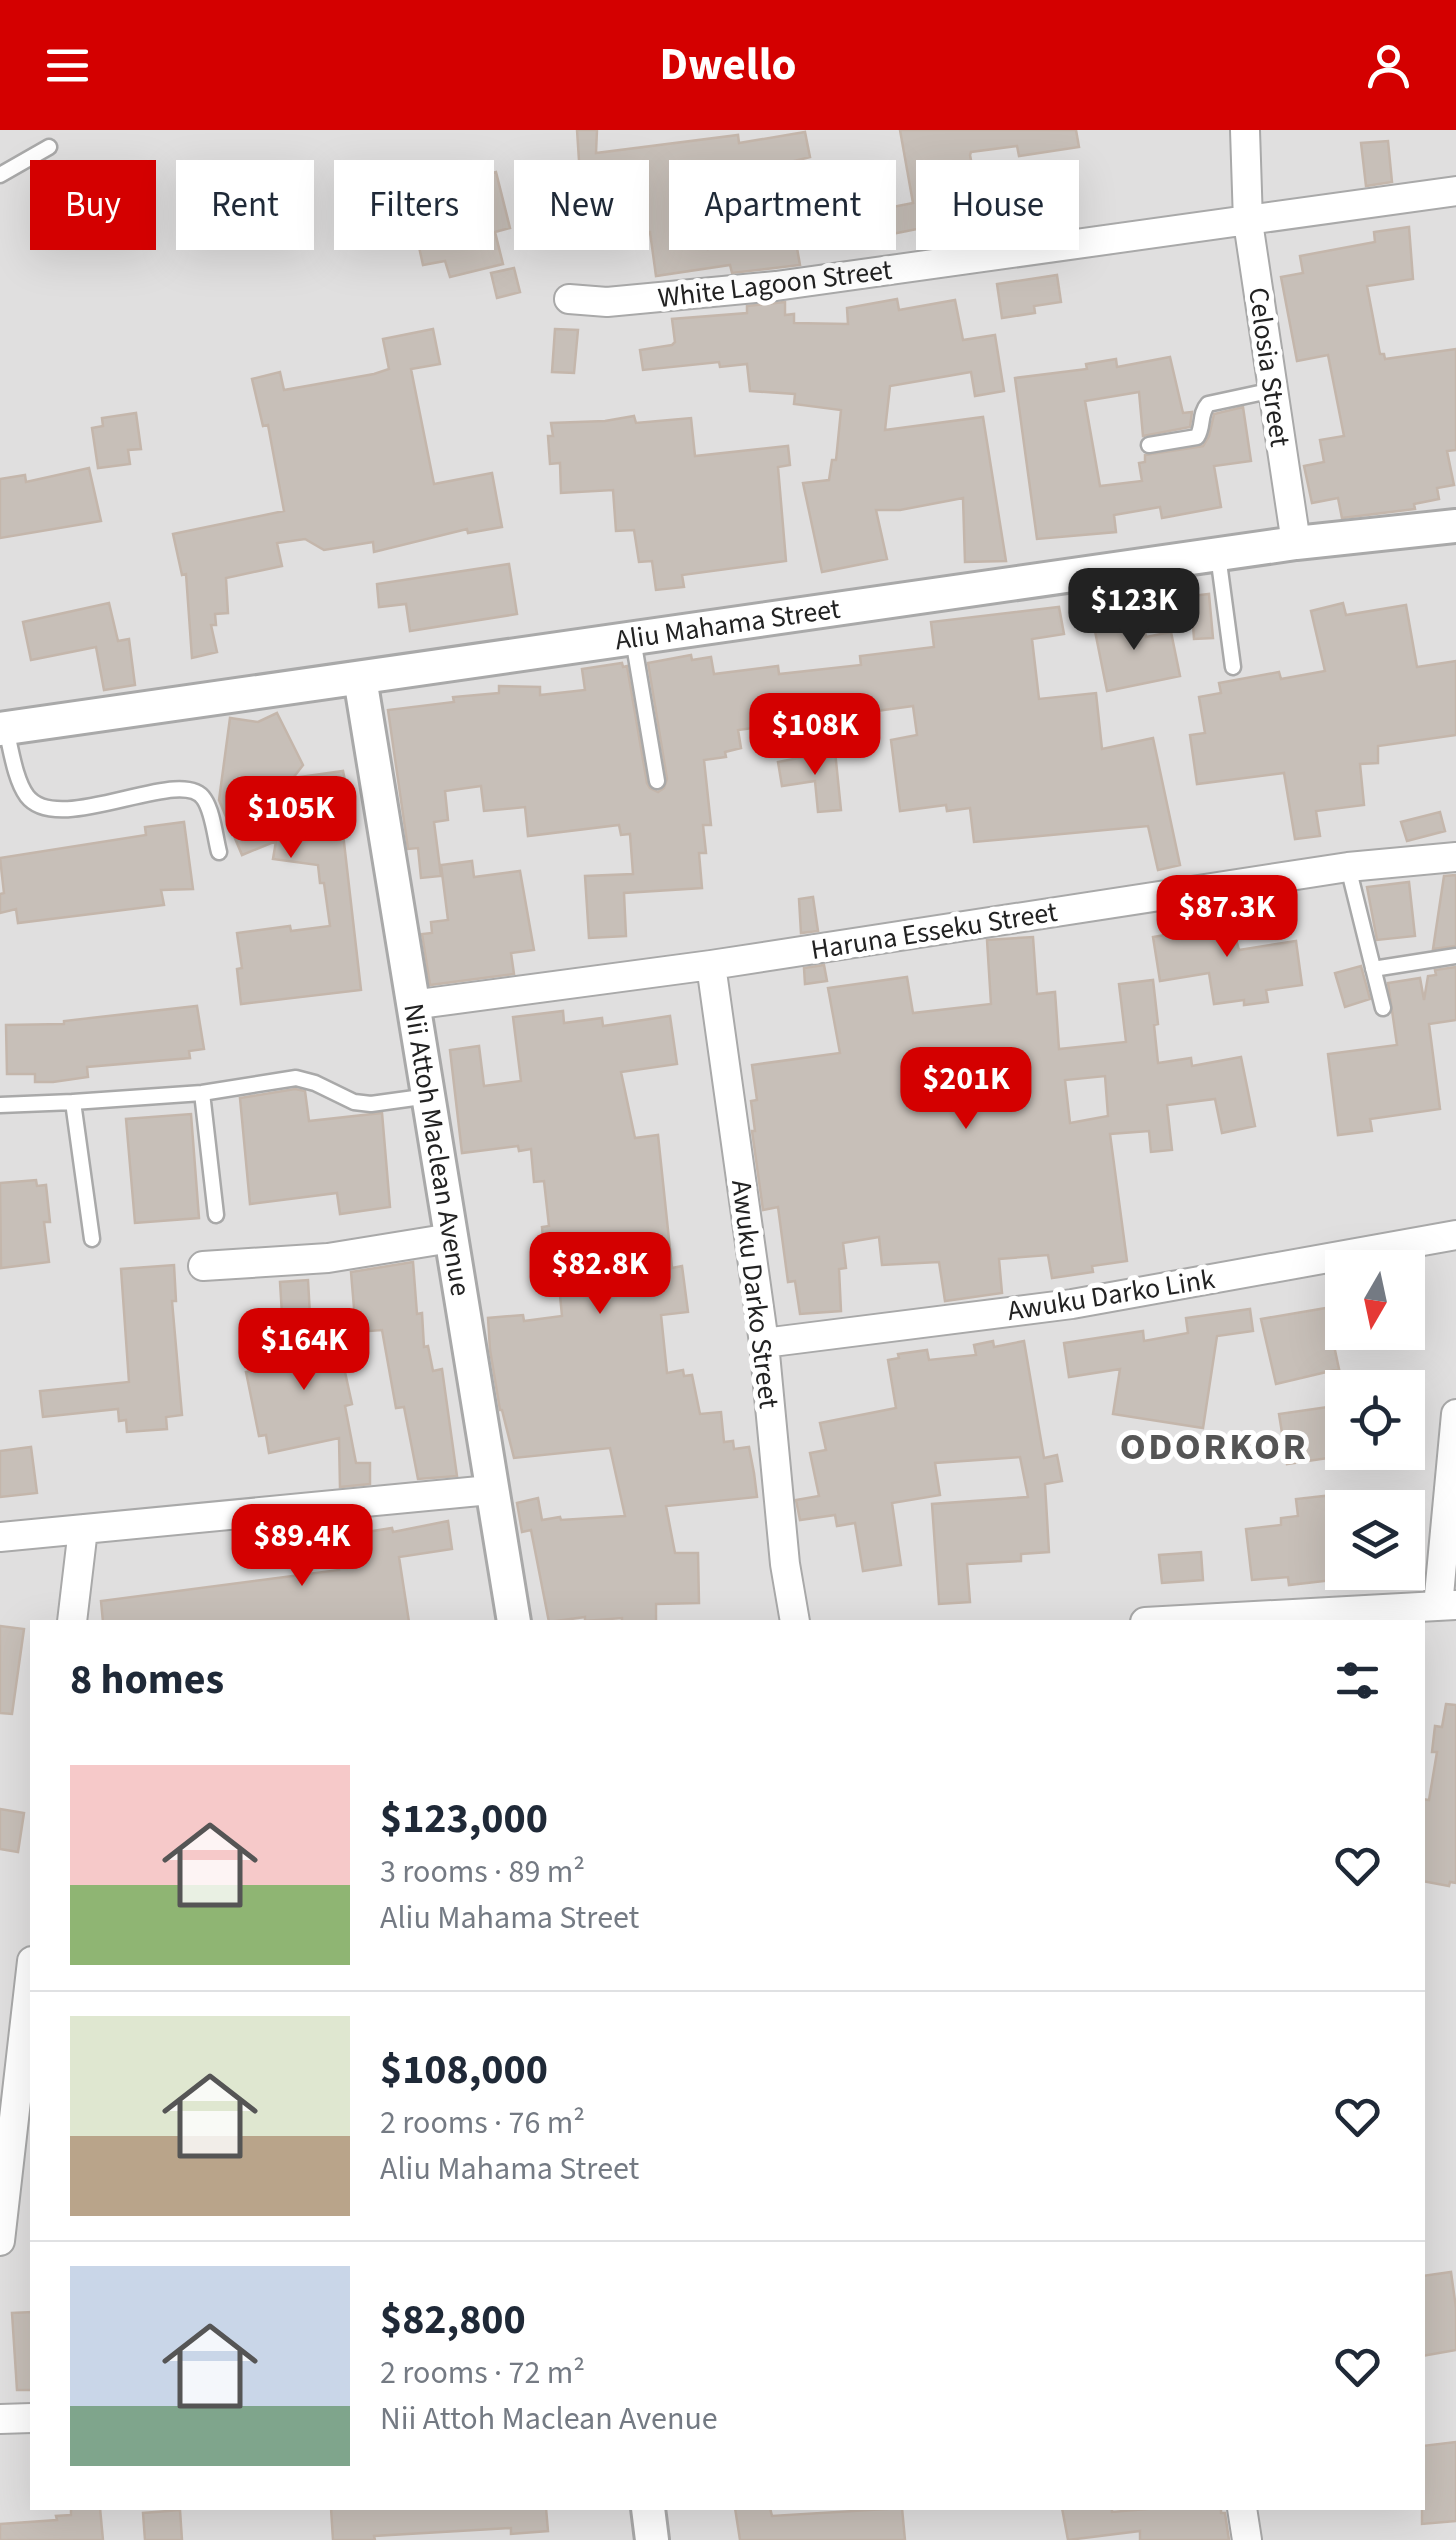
<!DOCTYPE html>
<html lang="en">
<head>
<meta charset="utf-8">
<style>
  :root { --surface:#fff; --page:#f6f6f7; --text:#1f2937; --muted:#747a83; --line:#e0e1e3; --accent:#d40000 }
  body { margin:0; font-family:"Source Sans 3",sans-serif; background:var(--page); color:var(--text); height:100vh; display:flex; flex-direction:column; font-size:38px; white-space:nowrap }
  * { box-sizing:border-box; margin:0 }
  p { font-size:32px; color:var(--muted) }
  .icon { flex:none; width:55px; height:55px; fill:none; stroke:currentColor; stroke-width:2; stroke-linecap:round; stroke-linejoin:round }
  .map { position:relative; flex:1; overflow:hidden }
  .details { position:absolute; left:30px; top:1490px; width:1395px; height:890px; display:flex; flex-direction:column; background:var(--surface); border-radius:0px; box-shadow:0 10px 40px #0002 }
  .details>* { flex:none }
  .guide { position:absolute; left:30px; top:30px; width:1398px; height:90px; display:flex; gap:20px }
  .needle { width:65px; rotate:189deg }
  .controls { position:absolute; left:1325px; top:1120px; display:grid; gap:20px }
  .controls a { display:grid; place-items:center; width:100px; height:100px; border-radius:0px; background:var(--surface); box-shadow:0 10px 40px #0002; font-size:50px }
  .price { position:absolute; translate:-50% -85px; padding:0 22px; border-radius:20px; background:var(--accent); color:#fff; font-size:32px; line-height:65px; filter:drop-shadow(0 2px 5px #0008) }
  .price::after { content:''; position:absolute; left:50%; top:60px; width:30px; height:22px; margin-left:-15px; background:inherit; clip-path:polygon(0 0,100% 0,50% 100%) }
  .price.on { background:#222; color:#fff }
  ul { padding:0; list-style:none }
  li { display:flex; align-items:center; gap:30px; height:250px; padding:0 40px }
  li+li { border-top:2px solid var(--line) }
  li span { display:grid; place-items:center; flex:none; width:280px; height:200px; border-radius:0px; color:#555 }
  li>.icon { margin-inline-start:auto }
  span .icon { width:120px; height:120px; fill:#fffc; stroke-width:1 }
  li b { font-size:42px }
  h2 { display:flex; justify-content:space-between; align-items:center; height:120px; padding:0 40px; font-size:42px }
  .tag { padding:0 35px; border-radius:0px; background:var(--surface); box-shadow:0 10px 40px #0002; font-size:35px; line-height:90px }
  .tag.on { background:var(--accent); color:#fff }
  header { display:flex; justify-content:space-between; align-items:center; height:130px; padding:0 40px; background:var(--accent); color:#fff; font-size:45px; font-weight:700 }
  .map>svg:first-child { display:block }
  .residential { fill:#e0dfdf; fill-rule:evenodd }
  .building { fill:#c7bfb8; stroke:#c4b6ab; stroke-width:2.5; fill-rule:evenodd }
  .lines { fill:none; stroke-linecap:round; stroke-linejoin:round }
  .service-casing { stroke:#a9a9a9; stroke-width:19 }
  .minor-casing { stroke:#a9a9a9; stroke-width:32 }
  .tertiary-casing { stroke:#a9a9a9; stroke-width:38 }
  .service { stroke:#fff; stroke-width:14 }
  .minor { stroke:#fff; stroke-width:28 }
  .tertiary { stroke:#fff; stroke-width:32 }
  .labels { text-anchor:middle; dominant-baseline:central; stroke-width:10; stroke-linejoin:round; paint-order:stroke }
  .street-label { font-size:28px; fill:#222; stroke:#fff }
  .district-label { font-size:38px; font-weight:bold; letter-spacing:2.5px; fill:#555; stroke:#fff }
</style>
</head>
<body>
<header><svg class="icon" aria-label="menu" viewBox="0 0 24 24"><path d="M4 6h16M4 12h16M4 18h16"/></svg>Dwello<svg class="icon" aria-label="person" viewBox="0 0 24 24"><circle cx="12" cy="8" r="4"/><path d="M4 21q1-7 8-7t8 7"/></svg></header>
<div class="map">
<svg width="1456" height="2410" viewBox="0 0 1456 2410">
  <rect width="100%" height="100%" fill="#f2efe9"/>
  <path class="residential" d="M 0,0 L 1456,0 L 1456,2410 L 0,2410 ZM 1342,1138 L 1408,1138 L 1408,1202 L 1342,1202 ZM 1342,1258 L 1408,1258 L 1408,1322 L 1342,1322 ZM 1342,1378 L 1408,1378 L 1408,1442 L 1342,1442 ZM 32,1492 L 1422,1492 L 1422,2378 L 32,2378 Z"/>
  <path class="building" d="M 577,0 L 597,0 L 596,23 L 738,5 L 739,13 L 805,2 L 810,27 L 767,38 L 690,47 L 699,111 L 707,110 L 708,119 L 763,109 L 761,95 L 792,90 L 800,135 L 732,143 L 730,135 L 656,146 L 650,102 L 584,106 Z
    M 900,0 L 1076,0 L 1079,17 L 1019,26 L 1017,16 L 971,22 L 970,25 L 980,76 L 1048,63 L 1055,96 L 990,106 L 988,94 L 938,104 L 937,95 L 892,104 L 893,108 L 873,112 L 867,82 L 913,73 Z
    M 1388,11 L 1392,52 L 1366,56 L 1361,13 Z
    M 496,42 L 510,98 L 495,102 L 503,134 L 450,147 L 445,131 L 423,135 L 415,99 L 436,95 L 427,59 Z
    M 1409,97 L 1413,149 L 1367,156 L 1380,224 L 1384,224 L 1385,229 L 1456,219 L 1456,320 L 1447,321 L 1454,355 L 1437,358 L 1439,369 L 1414,374 L 1415,379 L 1342,388 L 1338,368 L 1312,373 L 1304,336 L 1324,332 L 1320,310 L 1344,306 L 1328,225 L 1297,231 L 1281,147 L 1303,143 L 1300,126 L 1375,112 L 1374,102 Z
    M 514,138 L 520,162 L 497,168 L 491,143 Z
    M 1057,145 L 1061,172 L 1034,176 L 1035,183 L 1002,188 L 997,154 Z
    M 897,169 L 899,180 L 955,170 L 963,210 L 995,205 L 1004,261 L 975,266 L 971,242 L 890,256 L 885,300 L 983,287 L 1006,431 L 965,432 L 963,368 L 900,380 L 876,380 L 887,429 L 822,442 L 803,353 L 829,350 L 832,330 L 836,330 L 841,280 L 794,274 L 795,264 L 750,261 L 747,234 L 720,237 L 719,232 L 643,240 L 640,220 L 672,215 L 675,212 L 672,189 L 747,183 L 747,176 L 785,172 L 785,185 L 794,184 L 794,193 L 848,194 L 847,178 Z
    M 433,199 L 440,234 L 411,239 L 434,354 L 492,343 L 502,397 L 468,403 L 467,399 L 374,422 L 373,412 L 324,420 L 305,409 L 277,413 L 282,436 L 226,448 L 228,483 L 215,484 L 216,495 L 211,495 L 217,522 L 192,528 L 186,444 L 182,445 L 173,404 L 284,381 L 268,295 L 263,296 L 252,249 L 280,242 L 284,260 L 374,244 L 389,239 L 383,209 Z
    M 555,199 L 578,200 L 574,243 L 552,242 Z
    M 1170,227 L 1183,283 L 1192,282 L 1190,297 L 1143,306 L 1139,262 L 1085,271 L 1100,356 L 1142,351 L 1139,333 L 1145,332 L 1145,325 L 1203,316 L 1209,306 L 1214,284 L 1243,277 L 1251,331 L 1214,336 L 1221,377 L 1162,388 L 1160,377 L 1114,385 L 1116,402 L 1037,409 L 1015,248 L 1087,239 L 1086,234 L 1116,229 L 1117,237 Z
    M 136,283 L 141,319 L 128,320 L 130,334 L 98,338 L 92,298 L 103,296 L 102,288 Z
    M 634,286 L 636,293 L 691,288 L 695,326 L 788,316 L 790,335 L 778,337 L 786,431 L 682,445 L 684,457 L 656,460 L 652,431 L 639,432 L 634,400 L 616,401 L 613,360 L 561,363 L 560,333 L 550,334 L 548,306 L 553,306 L 551,293 L 605,291 Z
    M 89,338 L 101,391 L 0,408 L 0,349 L 25,345 L 26,352 Z
    M 509,434 L 517,484 L 410,501 L 406,474 L 379,477 L 377,454 Z
    M 1209,464 L 1213,508 L 1194,509 L 1191,466 Z
    M 109,473 L 118,511 L 129,509 L 135,555 L 104,560 L 96,517 L 31,530 L 23,492 Z
    M 1343,473 L 1346,485 L 1406,475 L 1417,537 L 1456,531 L 1456,605 L 1378,616 L 1378,633 L 1360,634 L 1364,675 L 1316,681 L 1320,706 L 1295,709 L 1284,643 L 1197,654 L 1190,605 L 1205,603 L 1199,567 L 1221,563 L 1219,553 L 1279,542 L 1281,549 L 1325,541 L 1311,481 Z
    M 1059,477 L 1064,504 L 1032,509 L 1039,569 L 1096,563 L 1102,619 L 1153,608 L 1180,735 L 1158,740 L 1148,696 L 974,712 L 970,678 L 947,681 L 946,675 L 900,681 L 891,610 L 917,605 L 913,576 L 738,600 L 741,618 L 725,622 L 726,627 L 704,630 L 711,695 L 703,695 L 706,723 L 699,723 L 702,758 L 624,763 L 626,806 L 589,808 L 585,746 L 633,744 L 630,704 L 621,705 L 619,695 L 528,706 L 525,677 L 484,681 L 481,656 L 445,661 L 448,690 L 434,692 L 441,746 L 421,748 L 418,718 L 408,719 L 388,580 L 454,572 L 453,567 L 499,563 L 499,556 L 540,557 L 540,565 L 585,560 L 582,539 L 622,533 L 623,537 L 627,536 L 647,653 L 650,658 L 658,662 L 664,658 L 667,649 L 648,533 L 691,525 L 692,530 L 711,527 L 714,544 L 778,536 L 779,544 L 861,535 L 860,526 L 934,517 L 931,492 Z
    M 1142,484 L 1146,507 L 1171,502 L 1180,546 L 1107,561 L 1093,491 Z
    M 277,583 L 303,635 L 293,648 L 343,641 L 354,693 L 342,695 L 361,860 L 241,874 L 237,839 L 242,838 L 237,803 L 290,796 L 291,801 L 330,796 L 324,753 L 320,753 L 318,735 L 273,729 L 276,711 L 242,725 L 219,670 L 230,588 L 258,592 Z
    M 835,621 L 841,680 L 818,682 L 815,651 L 782,656 L 778,632 Z
    M 1440,682 L 1445,701 L 1407,711 L 1401,692 Z
    M 184,692 L 193,759 L 161,760 L 164,775 L 18,793 L 16,779 L 0,783 L 0,764 L 4,763 L 0,728 L 146,705 L 145,697 Z
    M 472,731 L 474,747 L 520,741 L 534,820 L 511,823 L 514,844 L 430,855 L 422,804 L 432,803 L 431,792 L 448,790 L 441,735 Z
    M 1456,745 L 1456,816 L 1433,819 L 1444,746 Z
    M 1409,752 L 1415,806 L 1377,810 L 1367,757 Z
    M 813,767 L 818,801 L 801,803 L 799,769 Z
    M 1226,773 L 1239,820 L 1296,811 L 1302,855 L 1266,860 L 1268,872 L 1244,875 L 1244,870 L 1214,874 L 1209,843 L 1160,851 L 1153,807 L 1182,802 L 1181,797 L 1207,793 L 1203,778 Z
    M 1033,807 L 1037,864 L 1055,862 L 1059,919 L 1126,912 L 1119,854 L 1153,850 L 1158,894 L 1154,895 L 1158,933 L 1191,928 L 1192,936 L 1241,927 L 1255,996 L 1222,1003 L 1215,969 L 1167,975 L 1172,1020 L 1151,1022 L 1149,1001 L 1110,1004 L 1127,1131 L 1092,1136 L 1093,1142 L 1052,1148 L 1048,1125 L 999,1129 L 1002,1163 L 945,1171 L 939,1132 L 882,1135 L 879,1107 L 843,1113 L 846,1138 L 839,1139 L 841,1181 L 800,1184 L 795,1151 L 788,1152 L 778,1077 L 763,1080 L 752,1001 L 755,1001 L 751,971 L 757,970 L 752,935 L 840,923 L 828,858 L 907,847 L 913,883 L 991,874 L 987,810 ZM 1105,946 L 1108,986 L 1070,993 L 1065,950 Z
    M 824,835 L 827,851 L 805,854 L 804,838 Z
    M 1361,836 L 1370,869 L 1345,877 L 1335,843 Z
    M 1456,837 L 1456,890 L 1429,894 L 1440,979 L 1370,989 L 1372,1001 L 1338,1005 L 1328,924 L 1397,915 L 1388,853 L 1420,848 L 1424,870 L 1428,846 L 1436,845 L 1435,840 Z
    M 197,876 L 204,919 L 189,921 L 190,928 L 87,937 L 88,947 L 53,952 L 35,952 L 35,944 L 7,944 L 6,895 L 64,894 L 64,891 Z
    M 563,881 L 564,893 L 602,888 L 603,896 L 670,886 L 677,934 L 621,942 L 635,1008 L 658,1005 L 672,1138 L 682,1136 L 688,1182 L 661,1185 L 667,1243 L 683,1240 L 684,1246 L 692,1245 L 700,1284 L 721,1282 L 724,1312 L 733,1311 L 734,1319 L 749,1317 L 754,1343 L 757,1367 L 666,1376 L 675,1423 L 698,1423 L 699,1473 L 656,1474 L 656,1492 L 622,1492 L 622,1488 L 585,1491 L 585,1487 L 549,1492 L 531,1400 L 522,1402 L 517,1373 L 538,1368 L 542,1390 L 560,1387 L 561,1390 L 625,1386 L 610,1318 L 514,1328 L 502,1280 L 500,1280 L 490,1220 L 488,1188 L 523,1185 L 524,1191 L 562,1186 L 557,1134 L 545,1133 L 542,1097 L 549,1096 L 544,1051 L 534,1052 L 531,1019 L 519,1021 L 518,1016 L 462,1023 L 450,920 L 479,916 L 484,956 L 521,951 L 513,887 Z
    M 295,959 L 305,961 L 309,991 L 382,983 L 390,1077 L 340,1084 L 337,1063 L 250,1074 L 240,968 Z
    M 191,984 L 199,1088 L 135,1093 L 126,989 Z
    M 36,1050 L 37,1056 L 46,1055 L 50,1092 L 44,1092 L 49,1132 L 1,1138 L 0,1053 Z
    M 413,1132 L 417,1184 L 422,1183 L 424,1217 L 428,1216 L 433,1241 L 442,1239 L 457,1346 L 418,1349 L 404,1277 L 396,1278 L 382,1200 L 356,1202 L 351,1142 Z
    M 174,1135 L 176,1171 L 172,1171 L 182,1285 L 166,1287 L 167,1299 L 127,1302 L 126,1290 L 119,1291 L 118,1279 L 43,1287 L 40,1261 L 129,1252 L 121,1139 Z
    M 308,1150 L 313,1239 L 343,1233 L 352,1274 L 345,1276 L 356,1333 L 370,1333 L 370,1354 L 340,1357 L 339,1308 L 269,1323 L 266,1305 L 259,1306 L 246,1242 L 285,1234 L 280,1152 Z
    M 1326,1178 L 1339,1239 L 1276,1254 L 1261,1189 Z
    M 1250,1179 L 1253,1201 L 1217,1206 L 1203,1298 L 1113,1284 L 1120,1239 L 1069,1247 L 1064,1213 L 1143,1201 L 1144,1211 L 1188,1203 L 1186,1188 Z
    M 993,1211 L 994,1217 L 1024,1211 L 1044,1328 L 1057,1325 L 1062,1351 L 1045,1354 L 1049,1422 L 1021,1424 L 1021,1431 L 967,1434 L 970,1472 L 939,1474 L 932,1374 L 1028,1367 L 1020,1327 L 935,1333 L 940,1365 L 892,1373 L 901,1435 L 863,1441 L 855,1393 L 837,1396 L 835,1385 L 800,1390 L 796,1370 L 819,1366 L 810,1323 L 826,1320 L 820,1293 L 896,1278 L 888,1230 L 899,1228 L 898,1224 L 927,1220 L 929,1230 L 976,1225 L 974,1215 Z
    M 1342,1275 L 1342,1326 L 1287,1334 L 1279,1284 Z
    M 31,1317 L 37,1363 L 0,1367 L 0,1321 Z
    M 1342,1364 L 1342,1449 L 1289,1455 L 1288,1447 L 1252,1450 L 1246,1399 L 1281,1395 L 1281,1388 L 1298,1386 L 1296,1369 Z
    M 448,1391 L 452,1419 L 399,1427 L 409,1492 L 103,1492 L 101,1471 L 339,1440 L 336,1424 L 358,1421 L 354,1404 L 392,1398 L 393,1402 Z
    M 1201,1422 L 1203,1450 L 1162,1453 L 1159,1425 Z
    M 0,1496 L 24,1499 L 12,1584 L 0,1583 Z
    M 1446,1574 L 1456,1575 L 1456,1753 L 1450,1752 L 1449,1756 L 1422,1751 L 1422,1669 L 1429,1670 L 1437,1622 L 1432,1622 L 1435,1596 L 1442,1597 Z
    M 0,1679 L 24,1683 L 18,1722 L 0,1719 Z
    M 1451,2142 L 1456,2178 L 1456,2220 L 1422,2226 L 1422,2146 Z
    M 32,2182 L 32,2260 L 17,2260 L 12,2183 Z
    M 1456,2312 L 1456,2391 L 1422,2394 L 1422,2316 Z
    M 71,2378 L 100,2378 L 103,2410 L 0,2410 L 0,2394 L 57,2390 L 56,2386 L 71,2385 Z
    M 331,2378 L 546,2378 L 548,2401 L 511,2404 L 511,2398 L 374,2406 L 375,2410 L 333,2410 Z
    M 735,2378 L 770,2378 L 772,2386 L 902,2378 L 905,2410 L 740,2410 Z
    M 1062,2378 L 1112,2378 L 1112,2382 L 1159,2378 L 1221,2378 L 1221,2383 L 1225,2383 L 1229,2410 L 1140,2410 L 1140,2401 L 1068,2410 Z
    M 180,2380 L 182,2410 L 145,2410 L 143,2383 Z"/>
  <g class="lines">
    <defs>
      <path id="service" d="M 0,45 L 49,17
        M 1149,315 L 1197,307 C 1204,296 1199,284 1208,274 L 1273,260
        M 1218,425 L 1233,537
        M 633,509 L 657,651
        M 6,599 C 11,619 15,650 27,666 C 59,708 182,634 204,669 C 213,682 215,707 219,722
        M 1348,737 L 1383,878
        M 1373,839 L 1456,826
        M 202,963 L 216,1085
        M 0,975 L 73,972
        M 92,1109 L 73,972 L 202,963 L 296,948 L 315,953 L 354,972 L 371,974 L 429,966"/>
      <path id="minor" d="M 1245,0 L 1248,92 L 1296,413
        M 569,169 L 607,172 L 776,156 L 1456,61
        M 711,835 L 764,1213 L 785,1434 L 795,1492
        M 412,875 L 711,835 L 1348,737 L 1456,727
        M 203,1136 L 328,1128 L 451,1108
        M 764,1213 L 1072,1174 L 1456,1105
        M 0,1407 L 490,1360
        M 1438,1476 L 1456,1284
        M 72,1492 L 83,1399
        M 1145,1492 L 1456,1475
        M 0,2111 L 32,1831
        M 0,2289 L 32,2288
        M 1242,2378 L 1247,2410"/>
      <g id="tertiary">
        <path id="s1" d="M 360,548 L 514,1492"/>
        <path id="s2" d="M 0,599 L 1296,413 L 1456,396"/>
        <path d="M 648,2378 L 652,2410"/>
      </g>
    </defs>
    <use href="#service" class="service-casing"/>
    <use href="#minor" class="minor-casing"/>
    <use href="#tertiary" class="tertiary-casing"/>
    <use href="#service" class="service"/>
    <use href="#minor" class="minor"/>
    <use href="#tertiary" class="tertiary"/>
  </g>
  <g class="labels">
    <g class="street-label">
      <text transform="translate(775 154) rotate(-7)">White Lagoon Street</text>
      <text transform="translate(1269 237) rotate(82)">Celosia Street</text>
      <text stroke="none"><textPath href="#s2" startOffset="735">Aliu Mahama Street</textPath></text>
      <text transform="translate(934 801) rotate(-9)">Haruna Esseku Street</text>
      <text stroke="none"><textPath href="#s1" startOffset="478">Nii Attoh Maclean Avenue</textPath></text>
      <text transform="translate(755 1164) rotate(83)">Awuku Darko Street</text>
      <text transform="translate(1111 1165) rotate(-9)">Awuku Darko Link</text>
    </g>
    <g class="district-label">
      <text x="1214" y="1317">ODORKOR</text>
    </g>
  </g>
</svg>
<div class="controls">
<a><svg class="needle" viewBox="-14 -14 28 28"><path d="M0-13l5 13h-10z" fill="#e53935"/><path d="M0 13l5-13h-10z" fill="#747a83"/></svg></a>
<a><svg class="icon" aria-label="locate" viewBox="0 0 24 24"><circle cx="12" cy="12" r="6"/><path d="M12 2v4M12 18v4M2 12h4M18 12h4"/></svg></a>
<a><svg class="icon" aria-label="layers" viewBox="0 0 24 24"><path d="M12 4l9 5-9 5-9-5zM3 14l9 5 9-5"/></svg></a>
</div>
<b class="price on" style="left:1134px;top:523px">$123K</b>
<b class="price" style="left:815px;top:648px">$108K</b>
<b class="price" style="left:291px;top:731px">$105K</b>
<b class="price" style="left:1227px;top:830px">$87.3K</b>
<b class="price" style="left:966px;top:1002px">$201K</b>
<b class="price" style="left:600px;top:1187px">$82.8K</b>
<b class="price" style="left:304px;top:1263px">$164K</b>
<b class="price" style="left:302px;top:1459px">$89.4K</b>
<div class="guide">
<a class="tag on">Buy</a>
<a class="tag">Rent</a>
<a class="tag">Filters</a>
<a class="tag">New</a>
<a class="tag">Apartment</a>
<a class="tag">House</a>
</div>
<section class="details">
<h2>8 homes<svg class="icon" aria-label="filters" viewBox="0 0 24 24"><path d="M4 7h16M4 17h16"/><circle cx="9" cy="7" r="2"/><circle cx="15" cy="17" r="2"/></svg></h2>
<ul>
<li><span style="background:linear-gradient(#f6c9c9 60%,#8fb573 0)"><svg class="icon" aria-label="home" viewBox="0 0 24 24"><path d="M3 11l9-7 9 7M6 9v11h12V9"/></svg></span><div><b>$123,000</b><p>3 rooms · 89 m²</p><p>Aliu Mahama Street</p></div><svg class="icon" aria-label="heart" viewBox="0 0 24 24"><path d="M12 20l-8-8c-3-5 5-10 8-4 3-6 11-1 8 4z"/></svg></li>
<li><span style="background:linear-gradient(#dfe7d0 60%,#b9a48a 0)"><svg class="icon" aria-label="home" viewBox="0 0 24 24"><path d="M3 11l9-7 9 7M6 9v11h12V9"/></svg></span><div><b>$108,000</b><p>2 rooms · 76 m²</p><p>Aliu Mahama Street</p></div><svg class="icon" aria-label="heart" viewBox="0 0 24 24"><path d="M12 20l-8-8c-3-5 5-10 8-4 3-6 11-1 8 4z"/></svg></li>
<li><span style="background:linear-gradient(#c9d6e8 70%,#7fa58c 0)"><svg class="icon" aria-label="home" viewBox="0 0 24 24"><path d="M3 11l9-7 9 7M6 9v11h12V9"/></svg></span><div><b>$82,800</b><p>2 rooms · 72 m²</p><p>Nii Attoh Maclean Avenue</p></div><svg class="icon" aria-label="heart" viewBox="0 0 24 24"><path d="M12 20l-8-8c-3-5 5-10 8-4 3-6 11-1 8 4z"/></svg></li>
</ul>
</section>
</div>
</body>
</html>
